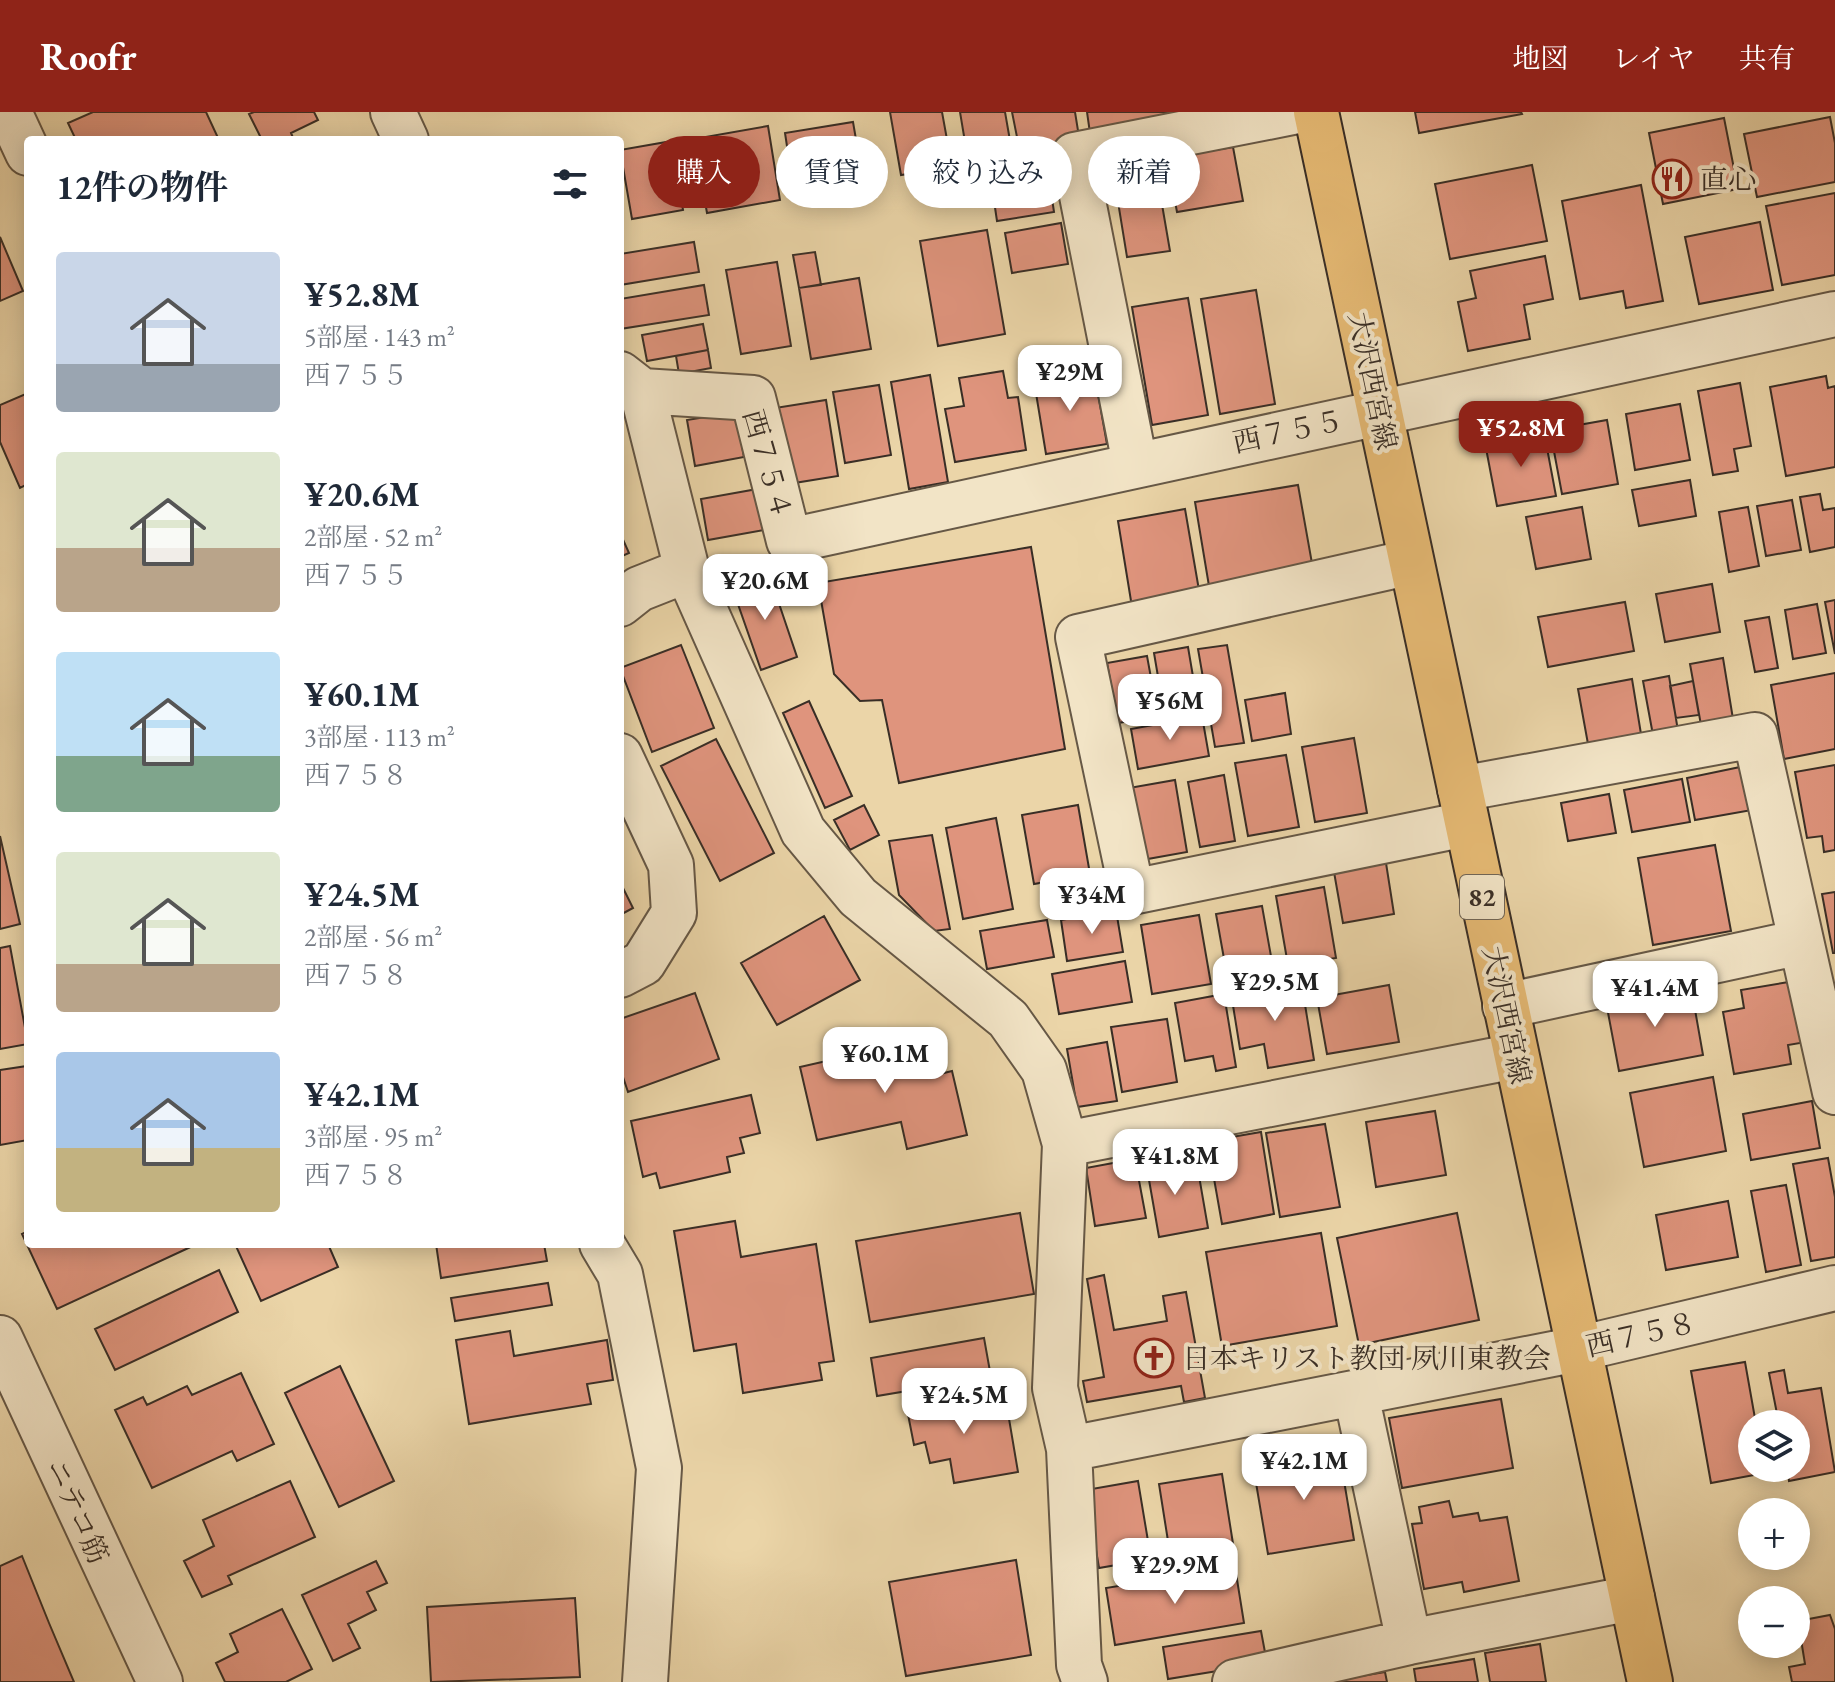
<!DOCTYPE html>
<html lang="ja">
<head>
<meta charset="utf-8">
<style>
  :root { --surface:#fff; --page:#f6f6f7; --text:#1f2937; --muted:#747a83; --accent:#8f2418 }
  body { margin:0; font-family:"EB Garamond","Noto Serif JP",serif; background:var(--page); color:var(--text); height:100vh; display:flex; flex-direction:column; font-size:30px; white-space:nowrap }
  * { box-sizing:border-box; margin:0 }
  p { font-size:26px; color:var(--muted) }
  .icon { flex:none; width:44px; height:44px; fill:none; stroke:currentColor; stroke-width:2; stroke-linecap:round; stroke-linejoin:round }
  .map { position:relative; flex:1; overflow:hidden }
  .drawer { position:absolute; left:24px; top:24px; width:600px; height:1112px; display:flex; flex-direction:column; background:var(--surface); border-radius:8px; box-shadow:0 4px 20px #0003 }
  .drawer>* { flex:none }
  .hud { position:absolute; left:648px; top:24px; width:760px; height:72px; display:flex; gap:16px }
  .controls { position:absolute; left:1738px; top:1298px; display:grid; gap:16px }
  .controls a { display:grid; place-items:center; width:72px; height:72px; border-radius:50%; background:var(--surface); box-shadow:0 4px 20px #0003; font-size:40px }
  .price { position:absolute; translate:-50% -68px; padding:0 18px; border-radius:16px; background:#fff; color:#222; font-size:26px; line-height:52px; filter:drop-shadow(0 2px 4px #0008) }
  .price::after { content:''; position:absolute; left:50%; top:48px; width:24px; height:18px; margin-left:-12px; background:inherit; clip-path:polygon(0 0,100% 0,50% 100%) }
  .price.current { background:var(--accent); color:#fff }
  ul { padding:0; list-style:none }
  li { display:flex; align-items:center; gap:24px; height:200px; padding:0 32px }
  li span { display:grid; place-items:center; flex:none; width:224px; height:160px; border-radius:8px; color:#555 }
  li>.icon { margin-inline-start:auto }
  span .icon { width:96px; height:96px; fill:#fffc; stroke-width:1 }
  li b { font-size:34px }
  h2 { display:flex; justify-content:space-between; align-items:center; height:96px; padding:0 32px; font-size:34px }
  .chip { padding:0 28px; border-radius:36px; background:var(--surface); box-shadow:0 4px 20px #0003; font-size:28px; line-height:72px }
  .chip.current { background:var(--accent); color:#fff }
  header { display:flex; align-items:center; gap:48px; box-sizing:border-box; height:112px; padding:0 40px; background:var(--accent); color:#fff }
  header strong { font-size:38px }
  nav { display:flex; gap:44px; margin-inline-start:auto; font-size:28px }
  .map>svg:first-child { display:block }
  .building { fill:#df947d; stroke:#392e26; stroke-width:2 }
  .lines { fill:none; stroke-linecap:round; stroke-linejoin:round }
  .minor-casing { stroke:#665846; stroke-width:48 }
  .major-casing { stroke:#392e26; stroke-width:48 }
  .minor { stroke:#f2e4c6; stroke-width:44 }
  .major { stroke:#e6ba74; stroke-width:44 }
  .labels { text-anchor:middle; dominant-baseline:central; stroke-width:8; stroke-linejoin:round; paint-order:stroke }
  .shield { fill:#f2e4c6; stroke:#706556; stroke-width:2 }
  .shield-label { font-size:26px; font-weight:bold; fill:#392e26 }
  .poi-label { font-size:28px; fill:#392e26; stroke:#f2e4c6; text-anchor:start }
  .street-label { font-size:28px; fill:#392e26; stroke:#f2e4c6 }
</style>
</head>
<body>
<header>
<strong>Roofr</strong>
<nav><a>地図</a><a>レイヤ</a><a>共有</a></nav>
</header>
<div class="map">
<svg width="1835" height="1570" viewBox="0 0 1835 1570">
  <rect width="100%" height="100%" fill="#ebd5a8"/>
  <filter id="stains"><feTurbulence type="fractalNoise" baseFrequency=".0025" numOctaves="4"/><feColorMatrix values="0 0 0 0 .2 0 0 0 0 .09 0 0 0 0 .02 0 0 0 .5 -.17"/></filter>
  <radialGradient id="worn" r=".72"><stop offset=".6" stop-color="#630" stop-opacity="0"/><stop offset="1" stop-color="#630" stop-opacity=".3"/></radialGradient>
  <path class="building" d="M 93,0 L 206,0 L 219,28 L 76,28 L 68,11 Z
    M 254,0 L 314,0 L 318,8 L 291,21 L 294,28 L 262,28 L 249,2 Z
    M 890,0 L 942,0 L 952,55 L 901,63 Z
    M 960,0 L 1005,0 L 1012,40 L 968,48 Z
    M 1012,0 L 1075,0 L 1080,31 L 1020,40 Z
    M 1087,0 L 1213,0 L 1090,21 Z
    M 1415,0 L 1521,0 L 1522,2 L 1419,21 Z
    M 1830,5 L 1835,31 L 1835,70 L 1757,85 L 1744,22 Z
    M 1724,6 L 1738,77 L 1663,92 L 1649,21 Z
    M 853,10 L 863,68 L 794,80 L 785,21 Z
    M 768,14 L 780,88 L 707,101 L 694,27 Z
    M 672,29 L 683,98 L 632,107 L 620,38 Z
    M 1233,35 L 1243,89 L 1177,100 L 1167,46 Z
    M 1154,46 L 1170,139 L 1127,145 L 1112,53 Z
    M 1532,53 L 1547,129 L 1450,147 L 1435,72 Z
    M 1049,66 L 1054,100 L 997,109 L 992,75 Z
    M 1641,73 L 1663,189 L 1626,196 L 1623,179 L 1580,187 L 1562,89 Z
    M 1835,81 L 1835,163 L 1782,173 L 1766,94 Z
    M 1760,110 L 1773,178 L 1699,192 L 1685,125 Z
    M 1061,111 L 1068,152 L 1012,161 L 1005,121 Z
    M 987,118 L 1005,222 L 938,234 L 920,129 Z
    M 0,125 L 23,179 L 0,189 Z
    M 694,130 L 699,160 L 620,173 L 620,142 Z
    M 815,140 L 821,173 L 799,176 L 793,143 Z
    M 1545,144 L 1553,187 L 1524,193 L 1530,227 L 1468,239 L 1458,190 L 1476,186 L 1470,159 Z
    M 777,150 L 791,234 L 741,242 L 726,158 Z
    M 859,166 L 871,237 L 811,247 L 799,176 Z
    M 704,173 L 709,203 L 620,217 L 620,187 Z
    M 1256,178 L 1275,292 L 1220,302 L 1201,187 Z
    M 1188,186 L 1208,303 L 1152,313 L 1132,195 Z
    M 703,212 L 708,238 L 647,249 L 642,223 Z
    M 708,238 L 711,256 L 679,262 L 676,244 Z
    M 1003,259 L 1008,286 L 1018,285 L 1026,338 L 955,350 L 945,297 L 964,294 L 959,266 Z
    M 1094,259 L 1107,332 L 1046,342 L 1034,269 Z
    M 930,263 L 948,370 L 909,377 L 891,270 Z
    M 1826,264 L 1828,276 L 1835,274 L 1835,355 L 1786,364 L 1770,275 Z
    M 1740,271 L 1751,334 L 1734,337 L 1738,359 L 1713,363 L 1698,279 Z
    M 879,273 L 891,343 L 845,351 L 833,280 Z
    M 28,281 L 28,372 L 20,376 L 0,330 L 0,293 Z
    M 826,288 L 838,364 L 788,372 L 775,296 Z
    M 1680,292 L 1690,348 L 1635,358 L 1626,302 Z
    M 736,300 L 744,345 L 695,354 L 687,308 Z
    M 1607,308 L 1618,372 L 1562,382 L 1550,318 Z
    M 1544,320 L 1556,384 L 1497,394 L 1485,331 Z
    M 1690,368 L 1696,404 L 1639,414 L 1632,378 Z
    M 1298,373 L 1313,457 L 1209,474 L 1195,390 Z
    M 763,376 L 770,417 L 708,428 L 701,387 Z
    M 1820,382 L 1823,398 L 1835,396 L 1835,435 L 1810,440 L 1800,385 Z
    M 1792,388 L 1801,438 L 1766,444 L 1757,394 Z
    M 1582,395 L 1591,447 L 1536,457 L 1526,405 Z
    M 1748,395 L 1759,454 L 1729,460 L 1719,400 Z
    M 1185,397 L 1200,484 L 1132,495 L 1118,409 Z
    M 620,421 L 629,441 L 620,445 Z
    M 1031,435 L 1065,637 L 899,671 L 882,588 L 860,589 L 834,562 L 818,471 Z
    M 769,462 L 797,545 L 761,558 L 732,475 Z
    M 1712,472 L 1720,520 L 1665,530 L 1656,482 Z
    M 1835,488 L 1835,542 L 1825,490 Z
    M 1625,490 L 1634,539 L 1548,555 L 1538,505 Z
    M 1817,492 L 1826,541 L 1793,547 L 1785,498 Z
    M 1769,505 L 1778,556 L 1755,560 L 1745,509 Z
    M 681,533 L 714,616 L 652,640 L 620,556 Z
    M 1227,533 L 1244,631 L 1215,635 L 1198,537 Z
    M 1188,535 L 1198,594 L 1164,600 L 1154,541 Z
    M 1147,544 L 1158,604 L 1118,611 L 1107,551 Z
    M 1723,546 L 1733,607 L 1701,613 L 1690,552 Z
    M 1835,561 L 1835,637 L 1784,647 L 1771,573 Z
    M 1669,564 L 1678,619 L 1653,623 L 1643,569 Z
    M 1632,567 L 1641,622 L 1588,632 L 1578,577 Z
    M 1693,569 L 1699,603 L 1676,606 L 1670,574 Z
    M 1285,581 L 1291,622 L 1252,629 L 1245,588 Z
    M 809,589 L 852,684 L 825,696 L 783,601 Z
    M 1202,604 L 1209,644 L 1138,657 L 1131,617 Z
    M 1354,626 L 1367,701 L 1315,710 L 1302,635 Z
    M 716,627 L 774,741 L 720,769 L 661,654 Z
    M 1286,643 L 1299,715 L 1248,724 L 1235,651 Z
    M 1835,653 L 1835,738 L 1824,740 L 1822,724 L 1807,726 L 1795,660 Z
    M 1745,654 L 1752,698 L 1695,708 L 1687,666 Z
    M 1224,663 L 1235,729 L 1200,735 L 1188,670 Z
    M 1682,667 L 1690,710 L 1632,720 L 1624,678 Z
    M 1175,668 L 1187,740 L 1142,748 L 1129,676 Z
    M 1609,682 L 1616,721 L 1568,729 L 1561,691 Z
    M 864,693 L 879,723 L 850,738 L 834,708 Z
    M 1078,693 L 1090,762 L 1034,772 L 1022,703 Z
    M 996,706 L 1013,797 L 963,807 L 946,716 Z
    M 932,723 L 950,817 L 934,819 L 899,783 L 889,729 Z
    M 0,724 L 20,812 L 0,817 Z
    M 1715,733 L 1731,819 L 1653,833 L 1638,746 Z
    M 1386,751 L 1394,802 L 1343,811 L 1334,760 Z
    M 620,770 L 633,796 L 620,803 Z
    M 1324,775 L 1336,846 L 1288,853 L 1276,784 Z
    M 1835,780 L 1835,841 L 1833,841 L 1822,782 Z
    M 1262,794 L 1274,861 L 1228,869 L 1216,802 Z
    M 1116,798 L 1123,840 L 1067,849 L 1061,808 Z
    M 1199,803 L 1211,872 L 1152,882 L 1141,813 Z
    M 824,804 L 860,868 L 777,913 L 741,851 Z
    M 1047,808 L 1054,845 L 987,857 L 980,819 Z
    M 10,834 L 28,932 L 0,937 L 0,836 Z
    M 1125,849 L 1132,890 L 1059,902 L 1052,862 Z
    M 1301,868 L 1314,948 L 1268,956 L 1264,932 L 1240,937 L 1231,881 Z
    M 1795,869 L 1806,930 L 1788,933 L 1791,952 L 1734,962 L 1723,900 L 1744,896 L 1741,878 Z
    M 1389,873 L 1399,930 L 1327,942 L 1317,886 Z
    M 1691,875 L 1703,943 L 1619,959 L 1606,890 Z
    M 695,881 L 719,947 L 628,980 L 620,956 L 620,907 Z
    M 1224,882 L 1236,955 L 1216,959 L 1213,944 L 1185,949 L 1175,891 Z
    M 1167,907 L 1177,970 L 1122,980 L 1111,915 Z
    M 928,926 L 936,963 L 952,959 L 967,1023 L 907,1037 L 901,1010 L 817,1028 L 800,955 Z
    M 1107,930 L 1117,989 L 1077,995 L 1067,937 Z
    M 27,954 L 28,1028 L 0,1033 L 0,958 Z
    M 1713,965 L 1726,1039 L 1644,1055 L 1630,981 Z
    M 751,983 L 760,1021 L 740,1026 L 744,1041 L 727,1045 L 730,1060 L 660,1076 L 656,1061 L 643,1065 L 631,1009 Z
    M 1812,989 L 1820,1036 L 1751,1048 L 1743,1002 Z
    M 1435,999 L 1446,1063 L 1376,1075 L 1366,1010 Z
    M 1325,1012 L 1340,1095 L 1280,1105 L 1266,1021 Z
    M 1261,1020 L 1274,1102 L 1222,1112 L 1213,1061 L 1231,1057 L 1226,1026 Z
    M 1173,1041 L 1175,1061 L 1198,1058 L 1208,1116 L 1159,1125 L 1145,1045 Z
    M 1828,1046 L 1835,1085 L 1835,1145 L 1811,1149 L 1793,1052 Z
    M 1135,1047 L 1146,1106 L 1095,1114 L 1086,1056 Z
    M 1786,1073 L 1801,1153 L 1766,1160 L 1751,1079 Z
    M 1728,1089 L 1738,1145 L 1666,1158 L 1656,1103 Z
    M 1020,1101 L 1034,1182 L 870,1210 L 856,1129 Z
    M 1457,1101 L 1479,1208 L 1359,1233 L 1337,1126 Z
    M 735,1109 L 741,1145 L 816,1132 L 834,1249 L 819,1251 L 822,1268 L 743,1281 L 736,1232 L 694,1239 L 674,1119 Z
    M 28,1119 L 28,1132 L 197,1132 L 57,1197 L 22,1122 Z
    M 1321,1121 L 1337,1214 L 1222,1234 L 1206,1140 Z
    M 235,1132 L 328,1132 L 338,1155 L 261,1189 Z
    M 436,1132 L 544,1132 L 547,1149 L 441,1166 Z
    M 219,1158 L 238,1200 L 115,1258 L 95,1217 Z
    M 1104,1163 L 1114,1218 L 1167,1209 L 1163,1184 L 1186,1180 L 1205,1286 L 1184,1290 L 1181,1274 L 1087,1290 L 1083,1269 L 1104,1265 L 1087,1167 Z
    M 548,1171 L 552,1193 L 455,1209 L 451,1186 Z
    M 510,1219 L 514,1244 L 607,1228 L 613,1268 L 587,1272 L 591,1292 L 469,1312 L 456,1228 Z
    M 984,1226 L 991,1265 L 877,1284 L 871,1246 Z
    M 1745,1250 L 1756,1312 L 1752,1312 L 1752,1356 L 1764,1356 L 1765,1361 L 1711,1371 L 1691,1259 Z
    M 340,1254 L 394,1369 L 339,1395 L 285,1281 Z
    M 1784,1258 L 1788,1281 L 1821,1276 L 1835,1360 L 1789,1369 L 1787,1356 L 1796,1356 L 1796,1312 L 1779,1312 L 1769,1261 Z
    M 241,1261 L 274,1332 L 237,1349 L 232,1339 L 152,1376 L 115,1298 L 143,1285 L 147,1293 L 187,1274 L 192,1283 Z
    M 943,1279 L 947,1299 L 1006,1289 L 1018,1360 L 954,1371 L 950,1347 L 930,1351 L 925,1330 L 914,1333 L 905,1287 Z
    M 1501,1287 L 1513,1356 L 1402,1376 L 1389,1306 Z
    M 1339,1339 L 1354,1428 L 1268,1442 L 1253,1353 Z
    M 1222,1362 L 1234,1438 L 1171,1448 L 1159,1372 Z
    M 290,1369 L 315,1425 L 228,1464 L 232,1472 L 202,1485 L 184,1449 L 214,1434 L 203,1408 Z
    M 1138,1369 L 1151,1447 L 1099,1456 L 1086,1378 Z
    M 1449,1389 L 1453,1405 L 1478,1401 L 1480,1409 L 1507,1405 L 1519,1469 L 1464,1480 L 1462,1470 L 1424,1477 L 1412,1412 L 1422,1411 L 1419,1395 Z
    M 22,1444 L 49,1511 L 74,1570 L 0,1570 L 0,1454 Z
    M 1016,1448 L 1031,1543 L 906,1564 L 889,1470 Z
    M 376,1449 L 387,1471 L 367,1480 L 376,1498 L 348,1512 L 360,1536 L 333,1549 L 302,1483 Z
    M 1235,1455 L 1244,1511 L 1115,1533 L 1106,1476 Z
    M 575,1486 L 580,1565 L 431,1570 L 427,1495 Z
    M 282,1497 L 312,1557 L 286,1570 L 225,1570 L 216,1551 L 238,1540 L 230,1522 Z
    M 1830,1503 L 1835,1517 L 1835,1570 L 1792,1570 L 1789,1555 L 1805,1552 L 1798,1509 Z
    M 1261,1519 L 1267,1551 L 1168,1567 L 1163,1535 Z
    M 1540,1532 L 1546,1570 L 1490,1570 L 1485,1541 Z
    M 1474,1547 L 1478,1570 L 1416,1570 L 1414,1557 Z
    M 1385,1560 L 1387,1570 L 1325,1570 Z"/>
  <g class="lines">
    <defs>
      <path id="minor" d="M 9,0 L 28,41
        M 393,0 L 406,28
        M 620,262 L 642,279 L 687,458 L 803,719 L 858,785 L 1008,907 L 1044,958 L 1065,1032 L 1055,1276 L 1069,1337 L 1079,1553 L 1085,1570
        M 642,279 L 753,286 L 789,429 L 1835,202
        M 1135,352 L 1074,43 L 1293,0
        M 1411,450 L 1078,525 L 1132,780 L 1466,712
        M 620,492 L 639,477 L 687,458
        M 620,644 L 671,753 L 674,801 L 643,851 L 620,863
        M 1460,677 L 1755,623 L 1835,980
        M 1505,894 L 1801,830
        M 1065,1032 L 1516,944
        M 602,1132 L 620,1162 L 659,1356 L 645,1570
        M 0,1226 L 160,1570
        M 1356,1282 L 1409,1530
        M 1069,1337 L 1578,1237 L 1835,1176
        M 1235,1570 L 1409,1530 L 1632,1486"/>
      <path id="major" d="M 1316,0 L 1650,1570"/>
    </defs>
    <use href="#minor" class="minor-casing"/>
    <use href="#major" class="major-casing"/>
    <use href="#minor" class="minor"/>
    <use href="#major" class="major"/>
  </g>
  <defs>
    <symbol id="restaurant-ring" viewBox="-11 -11 22 22"><circle r="9.5" fill="#f2e4c6" stroke="#8f2418" stroke-width="1.5"/><path d="M-5-6h1v4h1v-4h1v4h1v-4h1v5L-1.5 .5V6h-2V.5L-5-1ZM5-6V6H3V1.5H1.5Q1.5-4 5-6Z" fill="#8f2418"/></symbol>
    <symbol id="church-ring" viewBox="-11 -11 22 22"><circle r="9.5" fill="#f2e4c6" stroke="#8f2418" stroke-width="1.5"/><path d="M-1.2-6h2.4v3.5h3.3v2.4h-3.3V6h-2.4V-.1h-3.3v-2.4h3.3Z" fill="#8f2418"/></symbol>
  </defs>
  <g fill-rule="evenodd">
    <use href="#restaurant-ring" x="1650" y="45" width="44" height="44"/>
    <use href="#church-ring" x="1132" y="1224" width="44" height="44"/>
  </g>
  <g class="labels">
    <rect class="shield" x="1460" y="763" width="44" height="44" rx="6"/>
    <g class="shield-label">
      <text x="1482" y="785">82</text>
    </g>
    <g class="poi-label">
      <text x="1700" y="67">直心</text>
      <text x="1182" y="1246">日本キリスト教団 夙川東教会</text>
    </g>
    <g class="street-label">
      <text transform="translate(1373 269) rotate(78)">大沢西宮線</text>
      <text transform="translate(1288 319) rotate(-12)">西７５５</text>
      <text transform="translate(768 352) rotate(74)">西７５４</text>
      <text transform="translate(1507 903) rotate(78)">大沢西宮線</text>
      <text transform="translate(1641 1222) rotate(-13)">西７５８</text>
      <text transform="translate(78 1399) rotate(66)">ニテコ筋</text>
    </g>
  </g>
  <rect width="100%" height="100%" filter="url(#stains)"/>
  <rect width="100%" height="100%" fill="url(#worn)"/>
</svg>
<div class="controls">
<a><svg class="icon" aria-label="layers" viewBox="0 0 24 24"><path d="M12 4l9 5-9 5-9-5zM3 14l9 5 9-5"/></svg></a>
<a>+</a>
<a>−</a>
</div>
<b class="price" style="left:1070px;top:301px">¥29M</b>
<b class="price current" style="left:1521px;top:357px">¥52.8M</b>
<b class="price" style="left:765px;top:510px">¥20.6M</b>
<b class="price" style="left:1170px;top:630px">¥56M</b>
<b class="price" style="left:1092px;top:824px">¥34M</b>
<b class="price" style="left:1275px;top:911px">¥29.5M</b>
<b class="price" style="left:1655px;top:917px">¥41.4M</b>
<b class="price" style="left:885px;top:983px">¥60.1M</b>
<b class="price" style="left:1175px;top:1085px">¥41.8M</b>
<b class="price" style="left:964px;top:1324px">¥24.5M</b>
<b class="price" style="left:1304px;top:1390px">¥42.1M</b>
<b class="price" style="left:1175px;top:1494px">¥29.9M</b>
<div class="hud">
<a class="chip current">購入</a>
<a class="chip">賃貸</a>
<a class="chip">絞り込み</a>
<a class="chip">新着</a>
</div>
<section class="drawer">
<h2>12件の物件<svg class="icon" aria-label="filters" viewBox="0 0 24 24"><path d="M4 7h16M4 17h16"/><circle cx="9" cy="7" r="2"/><circle cx="15" cy="17" r="2"/></svg></h2>
<ul>
<li><span style="background:linear-gradient(#c9d6e8 70%,#9aa5b1 0)"><svg class="icon" aria-label="home" viewBox="0 0 24 24"><path d="M3 11l9-7 9 7M6 9v11h12V9"/></svg></span><div><b>¥52.8M</b><p>5部屋 · 143 m²</p><p>西７５５</p></div></li>
<li><span style="background:linear-gradient(#dfe7d0 60%,#b9a48a 0)"><svg class="icon" aria-label="home" viewBox="0 0 24 24"><path d="M3 11l9-7 9 7M6 9v11h12V9"/></svg></span><div><b>¥20.6M</b><p>2部屋 · 52 m²</p><p>西７５５</p></div></li>
<li><span style="background:linear-gradient(#bfe0f5 65%,#7fa58c 0)"><svg class="icon" aria-label="home" viewBox="0 0 24 24"><path d="M3 11l9-7 9 7M6 9v11h12V9"/></svg></span><div><b>¥60.1M</b><p>3部屋 · 113 m²</p><p>西７５８</p></div></li>
<li><span style="background:linear-gradient(#dfe7d0 70%,#b9a48a 0)"><svg class="icon" aria-label="home" viewBox="0 0 24 24"><path d="M3 11l9-7 9 7M6 9v11h12V9"/></svg></span><div><b>¥24.5M</b><p>2部屋 · 56 m²</p><p>西７５８</p></div></li>
<li><span style="background:linear-gradient(#a9c7e8 60%,#c2b280 0)"><svg class="icon" aria-label="home" viewBox="0 0 24 24"><path d="M3 11l9-7 9 7M6 9v11h12V9"/></svg></span><div><b>¥42.1M</b><p>3部屋 · 95 m²</p><p>西７５８</p></div></li>
</ul>
</section>
</div>
</body>
</html>
